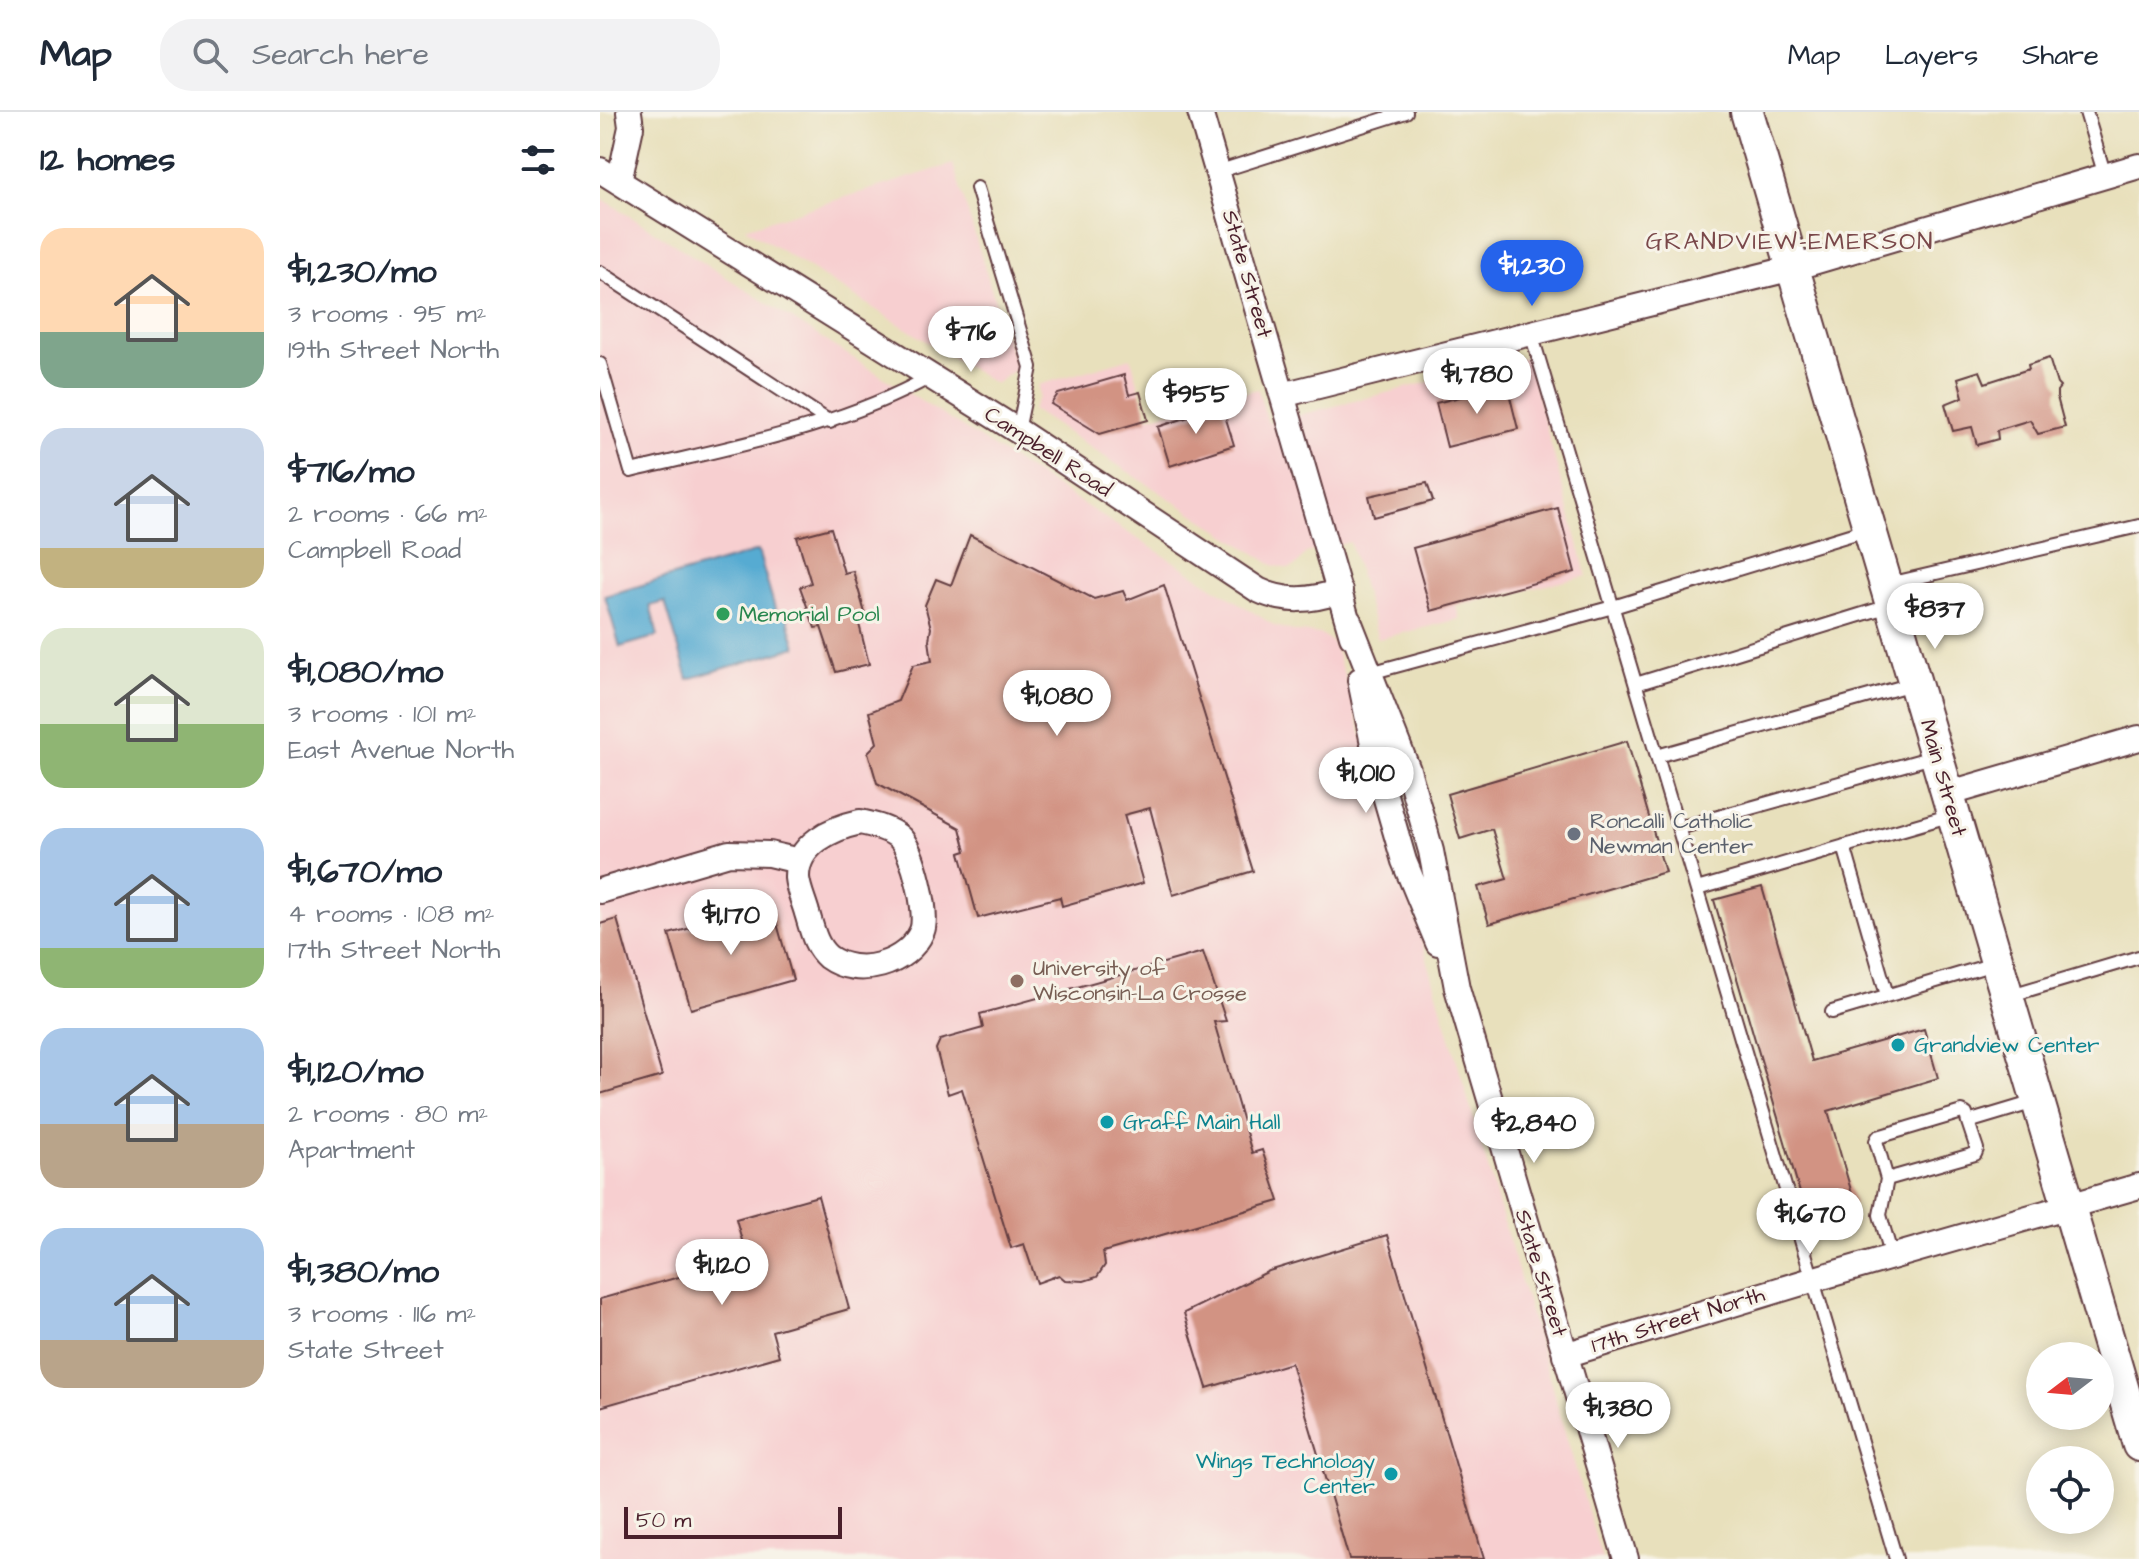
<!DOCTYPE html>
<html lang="en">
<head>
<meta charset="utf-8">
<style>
  :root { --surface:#fff; --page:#f2f2f3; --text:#1f2937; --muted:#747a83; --line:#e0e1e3; --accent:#2563eb }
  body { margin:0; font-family:"Architects Daughter",sans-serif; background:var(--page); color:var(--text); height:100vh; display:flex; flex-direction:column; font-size:30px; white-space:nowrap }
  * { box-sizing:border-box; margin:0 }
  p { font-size:26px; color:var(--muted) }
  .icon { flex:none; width:44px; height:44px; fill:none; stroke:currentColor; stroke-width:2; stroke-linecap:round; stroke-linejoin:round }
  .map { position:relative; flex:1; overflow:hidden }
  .sheet { display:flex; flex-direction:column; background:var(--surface); width:600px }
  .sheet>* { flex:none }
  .needle { width:52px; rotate:254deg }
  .buttons { position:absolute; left:1426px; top:1230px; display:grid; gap:16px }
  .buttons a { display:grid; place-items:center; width:88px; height:88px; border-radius:50%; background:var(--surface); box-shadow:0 4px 20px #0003; font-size:40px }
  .scale { position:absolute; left:24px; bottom:20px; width:218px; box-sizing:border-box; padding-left:8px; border:4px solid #4a1f2b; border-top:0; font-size:22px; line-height:28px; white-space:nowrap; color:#4a1f2b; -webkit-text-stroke:6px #f7f3e8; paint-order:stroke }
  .price { position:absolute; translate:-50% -68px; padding:0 18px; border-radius:28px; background:#fff; color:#222; font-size:26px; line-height:52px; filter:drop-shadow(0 2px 4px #0008) }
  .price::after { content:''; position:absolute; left:50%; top:48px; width:24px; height:18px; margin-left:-12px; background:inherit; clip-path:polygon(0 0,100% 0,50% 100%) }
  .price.active { background:var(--accent); color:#fff }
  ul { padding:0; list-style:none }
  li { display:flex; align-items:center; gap:24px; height:200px; padding:0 40px }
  li span { display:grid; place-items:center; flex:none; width:224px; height:160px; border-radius:24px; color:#555 }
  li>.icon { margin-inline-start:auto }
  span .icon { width:96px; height:96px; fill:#fffc; stroke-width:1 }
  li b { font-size:34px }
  h2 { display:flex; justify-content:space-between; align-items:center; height:96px; padding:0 40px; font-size:34px }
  header { display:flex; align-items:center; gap:48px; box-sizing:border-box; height:112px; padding:0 40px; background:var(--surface); border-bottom:2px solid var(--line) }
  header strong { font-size:38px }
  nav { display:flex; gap:44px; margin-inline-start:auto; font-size:28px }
  .search { width:560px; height:72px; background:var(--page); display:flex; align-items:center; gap:20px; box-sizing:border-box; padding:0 28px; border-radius:32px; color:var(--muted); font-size:30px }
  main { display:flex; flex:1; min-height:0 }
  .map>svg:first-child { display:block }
  .built { fill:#f7cfd0 }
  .water { fill:#56abd2; stroke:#50657e; stroke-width:2 }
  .building { fill:#d29383 }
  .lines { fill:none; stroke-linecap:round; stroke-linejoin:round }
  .service-casing { stroke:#623c41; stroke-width:16 }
  .minor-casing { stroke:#623c41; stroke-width:28 }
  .tertiary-casing { stroke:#623c41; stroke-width:36 }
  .service { stroke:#fff; stroke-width:12 }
  .minor { stroke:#fff; stroke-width:24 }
  .tertiary { stroke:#fff; stroke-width:32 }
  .leisure-dot { fill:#2e9e5b; stroke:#f7f3e8; stroke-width:3 }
  .worship-dot { fill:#6b7280; stroke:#f7f3e8; stroke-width:3 }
  .education-dot { fill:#8d6e63; stroke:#f7f3e8; stroke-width:3 }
  .culture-dot { fill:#0f9aa8; stroke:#f7f3e8; stroke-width:3 }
  .labels { text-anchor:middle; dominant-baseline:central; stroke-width:6; stroke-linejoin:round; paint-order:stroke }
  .street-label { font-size:22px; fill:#4a1f2b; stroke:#f7f3e8 }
  .leisure-label { font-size:22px; fill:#27864d; stroke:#f7f3e8; text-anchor:start }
  .worship-label { font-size:22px; fill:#5b616d; stroke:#f7f3e8; text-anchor:start }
  .education-label { font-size:22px; fill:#785e54; stroke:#f7f3e8; text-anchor:start }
  .culture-label { font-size:22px; fill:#0d838f; stroke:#f7f3e8; text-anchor:start }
  .neighbourhood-label { font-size:24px; letter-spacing:2px; fill:#7a484a; stroke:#f7f3e8 }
</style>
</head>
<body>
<header>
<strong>Map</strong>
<div class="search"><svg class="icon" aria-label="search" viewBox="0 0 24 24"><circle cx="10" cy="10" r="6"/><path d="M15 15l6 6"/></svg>Search here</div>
<nav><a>Map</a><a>Layers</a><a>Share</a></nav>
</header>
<main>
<section class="sheet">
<h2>12 homes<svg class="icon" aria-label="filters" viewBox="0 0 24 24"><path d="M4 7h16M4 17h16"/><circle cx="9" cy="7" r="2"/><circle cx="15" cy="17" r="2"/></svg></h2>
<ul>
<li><span style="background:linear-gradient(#ffd9b3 65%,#7fa58c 0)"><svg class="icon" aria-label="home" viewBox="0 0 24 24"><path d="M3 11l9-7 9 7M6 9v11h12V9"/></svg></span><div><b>$1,230/mo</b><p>3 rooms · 95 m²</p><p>19th Street North</p></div></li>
<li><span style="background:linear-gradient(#c9d6e8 75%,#c2b280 0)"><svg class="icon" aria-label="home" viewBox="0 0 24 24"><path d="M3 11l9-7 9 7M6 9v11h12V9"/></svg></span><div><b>$716/mo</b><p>2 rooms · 66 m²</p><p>Campbell Road</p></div></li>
<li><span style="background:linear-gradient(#dfe7d0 60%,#8fb573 0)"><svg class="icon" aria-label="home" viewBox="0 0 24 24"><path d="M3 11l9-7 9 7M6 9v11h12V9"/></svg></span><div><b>$1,080/mo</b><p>3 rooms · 101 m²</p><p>East Avenue North</p></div></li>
<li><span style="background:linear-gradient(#a9c7e8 75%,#8fb573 0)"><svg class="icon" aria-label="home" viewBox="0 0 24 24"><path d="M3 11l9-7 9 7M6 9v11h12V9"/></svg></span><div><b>$1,670/mo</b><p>4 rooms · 108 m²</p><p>17th Street North</p></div></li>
<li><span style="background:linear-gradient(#a9c7e8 60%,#b9a48a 0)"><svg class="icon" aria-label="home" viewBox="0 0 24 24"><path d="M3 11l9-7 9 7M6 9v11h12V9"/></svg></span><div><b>$1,120/mo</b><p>2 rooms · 80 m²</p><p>Apartment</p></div></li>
<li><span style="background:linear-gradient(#a9c7e8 70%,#b9a48a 0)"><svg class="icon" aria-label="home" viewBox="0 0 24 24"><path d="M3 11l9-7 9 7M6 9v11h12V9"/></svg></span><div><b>$1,380/mo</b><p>3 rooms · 116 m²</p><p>State Street</p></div></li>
</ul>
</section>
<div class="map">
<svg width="1539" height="1447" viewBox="0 0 1539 1447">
  <rect width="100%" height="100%" fill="#f7f3e8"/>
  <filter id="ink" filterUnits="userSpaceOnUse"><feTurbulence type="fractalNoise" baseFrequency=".0125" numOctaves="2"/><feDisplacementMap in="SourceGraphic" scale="16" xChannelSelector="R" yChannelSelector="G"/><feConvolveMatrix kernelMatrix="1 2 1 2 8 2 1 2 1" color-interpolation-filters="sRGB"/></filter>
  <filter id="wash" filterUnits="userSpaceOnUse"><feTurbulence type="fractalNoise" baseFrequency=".006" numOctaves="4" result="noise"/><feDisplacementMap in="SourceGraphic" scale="32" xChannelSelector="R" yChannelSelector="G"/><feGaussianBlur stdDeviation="1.8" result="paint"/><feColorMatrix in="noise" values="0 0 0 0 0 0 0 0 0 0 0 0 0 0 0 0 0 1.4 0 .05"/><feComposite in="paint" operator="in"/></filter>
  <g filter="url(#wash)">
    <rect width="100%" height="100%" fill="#e8e0bc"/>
    <path class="built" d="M 353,52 L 416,257 L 395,272 L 145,116 Z
      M 0,85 L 675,514 L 697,520 L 721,522 L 733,531 L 745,565 L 1002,1447 L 0,1447 Z
      M 927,245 L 987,464 L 856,494 L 860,507 L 778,527 L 750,430 L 706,441 L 697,453 L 688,457 L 673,453 L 432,298 L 439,285 L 438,273 L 531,246 L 548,305 L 658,277 L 668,311 Z"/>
    <path class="water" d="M 158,439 L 177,503 L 186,501 L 196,535 L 88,567 L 65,490 L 50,494 L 58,524 L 20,535 L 5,484 Z"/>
    <g id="blocks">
      <path class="building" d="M 1449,246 L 1457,272 L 1460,275 L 1457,279 L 1457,285 L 1465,315 L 1438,322 L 1430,308 L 1397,318 L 1398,327 L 1377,333 L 1372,315 L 1353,319 L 1345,292 L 1363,285 L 1358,266 L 1380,259 L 1385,271 L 1429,257 L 1428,253 Z
        M 524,263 L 529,283 L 540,280 L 548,308 L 500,322 L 451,292 L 458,282 Z
        M 907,273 L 918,317 L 847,335 L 836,291 Z
        M 622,294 L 634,333 L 570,354 L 558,315 Z
        M 827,371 L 833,389 L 774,405 L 769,384 Z
        M 958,396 L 975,460 L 831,499 L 813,436 Z
        M 231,416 L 244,461 L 253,459 L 265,501 L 257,504 L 269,552 L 236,560 L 221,515 L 215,516 L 200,475 L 211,471 L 197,425 Z
        M 370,423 L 494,487 L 523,479 L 527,488 L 564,473 L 653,759 L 573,783 L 550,696 L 524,703 L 543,771 L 462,794 L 460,785 L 378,806 L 360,741 L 366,739 L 360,716 L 277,671 L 268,640 L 277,631 L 269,600 L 298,589 L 313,553 L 332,549 L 329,528 L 331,516 L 325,493 L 336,467 L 351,473 Z
        M 1027,629 L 1065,760 L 889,812 L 878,775 L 907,767 L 892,717 L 860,727 L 847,682 Z
        M 1162,775 L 1212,949 L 1324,917 L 1338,966 L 1228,999 L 1255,1092 L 1222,1102 L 1217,1087 L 1203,1091 L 1114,788 Z
        M 172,794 L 193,868 L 91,897 L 69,822 Z
        M 17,807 L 62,964 L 0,982 L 0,812 Z
        M 603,840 L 626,909 L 614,910 L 652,1041 L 662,1038 L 679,1089 L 503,1140 L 505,1153 L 497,1165 L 484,1169 L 465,1168 L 459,1163 L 437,1171 L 424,1132 L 411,1136 L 362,977 L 348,982 L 336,937 L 340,928 L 383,916 L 380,902 Z
        M 218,1084 L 249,1197 L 172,1219 L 179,1244 L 0,1295 L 0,1187 L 147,1146 L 136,1107 Z
        M 787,1123 L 884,1447 L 749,1447 L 691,1251 L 607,1276 L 584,1201 L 669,1159 Z"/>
    </g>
  </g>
  <g filter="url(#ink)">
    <use href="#blocks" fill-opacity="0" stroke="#623c41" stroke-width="2"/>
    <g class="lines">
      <defs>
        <path id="service" d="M 1486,0 L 1505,64
          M 617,60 L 806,0
          M 377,76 L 431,255 L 418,319
          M 0,160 L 230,310
          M 931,221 L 1296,1447
          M 0,252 L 31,359 C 133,334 238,316 330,265
          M 1289,472 L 1539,414
          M 770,561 L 1013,495 L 1269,417
          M 1036,572 L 1289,494
          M 1057,644 L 1312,572
          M 1079,716 L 1336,644
          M 1244,734 L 1287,883
          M 1097,777 L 1352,703
          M 1408,884 L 1539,845
          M 1232,900 L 1397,851
          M 1287,1067 L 1375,1042 L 1377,1037 L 1368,1010
          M 1292,1145 L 1280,1103 L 1287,1067 L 1276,1029 L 1278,1025 L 1362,1000 L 1366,1002 L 1368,1010 L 1438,989"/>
        <path id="minor" d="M 600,0 L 752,524
          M 0,58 L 418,319 L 658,478 C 685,491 711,489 740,479
          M 19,70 L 31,15 L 29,0
          M 682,283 L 1193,156 L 1539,54
          M 749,509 L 808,658 L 831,739 L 857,876 L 1026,1447
          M 760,568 L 780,666 L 804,749 L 838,831
          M 1347,682 L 1539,626
          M 260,710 C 273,713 289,716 300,726 C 313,739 329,801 322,819 C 308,852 258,867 228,845 C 215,834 212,817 207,801 C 204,790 198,777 197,766 C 196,732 233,716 260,710 Z
          M 0,779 L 129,741 L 169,742 L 199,749
          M 965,1243 L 1215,1167 L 1539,1074"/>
        <path id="tertiary" d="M 1147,0 L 1539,1333"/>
      </defs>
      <use href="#service" class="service-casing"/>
      <use href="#minor" class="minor-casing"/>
      <use href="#tertiary" class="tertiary-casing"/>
      <use href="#service" class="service"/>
      <use href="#minor" class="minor"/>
      <use href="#tertiary" class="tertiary"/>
    </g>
  </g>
  <circle class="leisure-dot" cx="123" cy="502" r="8"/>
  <circle class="worship-dot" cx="974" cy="722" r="8"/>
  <circle class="education-dot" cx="417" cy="869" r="8"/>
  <g class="culture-dot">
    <circle cx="1298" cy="933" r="8"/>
    <circle cx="507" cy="1010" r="8"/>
    <circle cx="791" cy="1362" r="8"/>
  </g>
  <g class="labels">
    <g class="street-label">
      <text transform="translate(647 162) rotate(74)">State Street</text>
      <text transform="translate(448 340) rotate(33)">Campbell Road</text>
      <text transform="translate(1343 666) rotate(74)">Main Street</text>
      <text transform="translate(941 1161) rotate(73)">State Street</text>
      <text transform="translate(1078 1208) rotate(-17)">17th Street North</text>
    </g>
    <g class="leisure-label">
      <text x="139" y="502">Memorial Pool</text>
    </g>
    <g class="worship-label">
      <text x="990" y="709">Roncalli Catholic<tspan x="990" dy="25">Newman Center</tspan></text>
    </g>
    <g class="education-label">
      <text x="433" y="856">University of<tspan x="433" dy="25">Wisconsin-La Crosse</tspan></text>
    </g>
    <g class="culture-label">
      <text x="1314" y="933">Grandview Center</text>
      <text x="523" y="1010">Graff Main Hall</text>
      <text x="775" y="1349" text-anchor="end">Wings Technology<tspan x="775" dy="25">Center</tspan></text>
    </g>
    <g class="neighbourhood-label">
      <text x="1190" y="130">GRANDVIEW-EMERSON</text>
    </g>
  </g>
</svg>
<div class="buttons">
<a><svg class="needle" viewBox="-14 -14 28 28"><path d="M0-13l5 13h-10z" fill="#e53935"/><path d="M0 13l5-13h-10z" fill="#747a83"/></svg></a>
<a><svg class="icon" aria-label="locate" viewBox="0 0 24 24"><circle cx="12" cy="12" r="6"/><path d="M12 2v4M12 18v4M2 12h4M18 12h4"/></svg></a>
</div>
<div class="scale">50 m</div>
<b class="price active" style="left:932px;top:196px">$1,230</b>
<b class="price" style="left:371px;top:262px">$716</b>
<b class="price" style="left:877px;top:304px">$1,780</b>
<b class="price" style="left:596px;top:324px">$955</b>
<b class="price" style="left:1335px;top:539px">$837</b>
<b class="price" style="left:457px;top:626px">$1,080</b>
<b class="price" style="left:766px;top:703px">$1,010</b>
<b class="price" style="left:131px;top:845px">$1,170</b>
<b class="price" style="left:934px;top:1053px">$2,840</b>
<b class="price" style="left:1210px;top:1144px">$1,670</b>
<b class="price" style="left:122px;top:1195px">$1,120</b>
<b class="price" style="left:1018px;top:1338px">$1,380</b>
</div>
</main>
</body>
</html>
